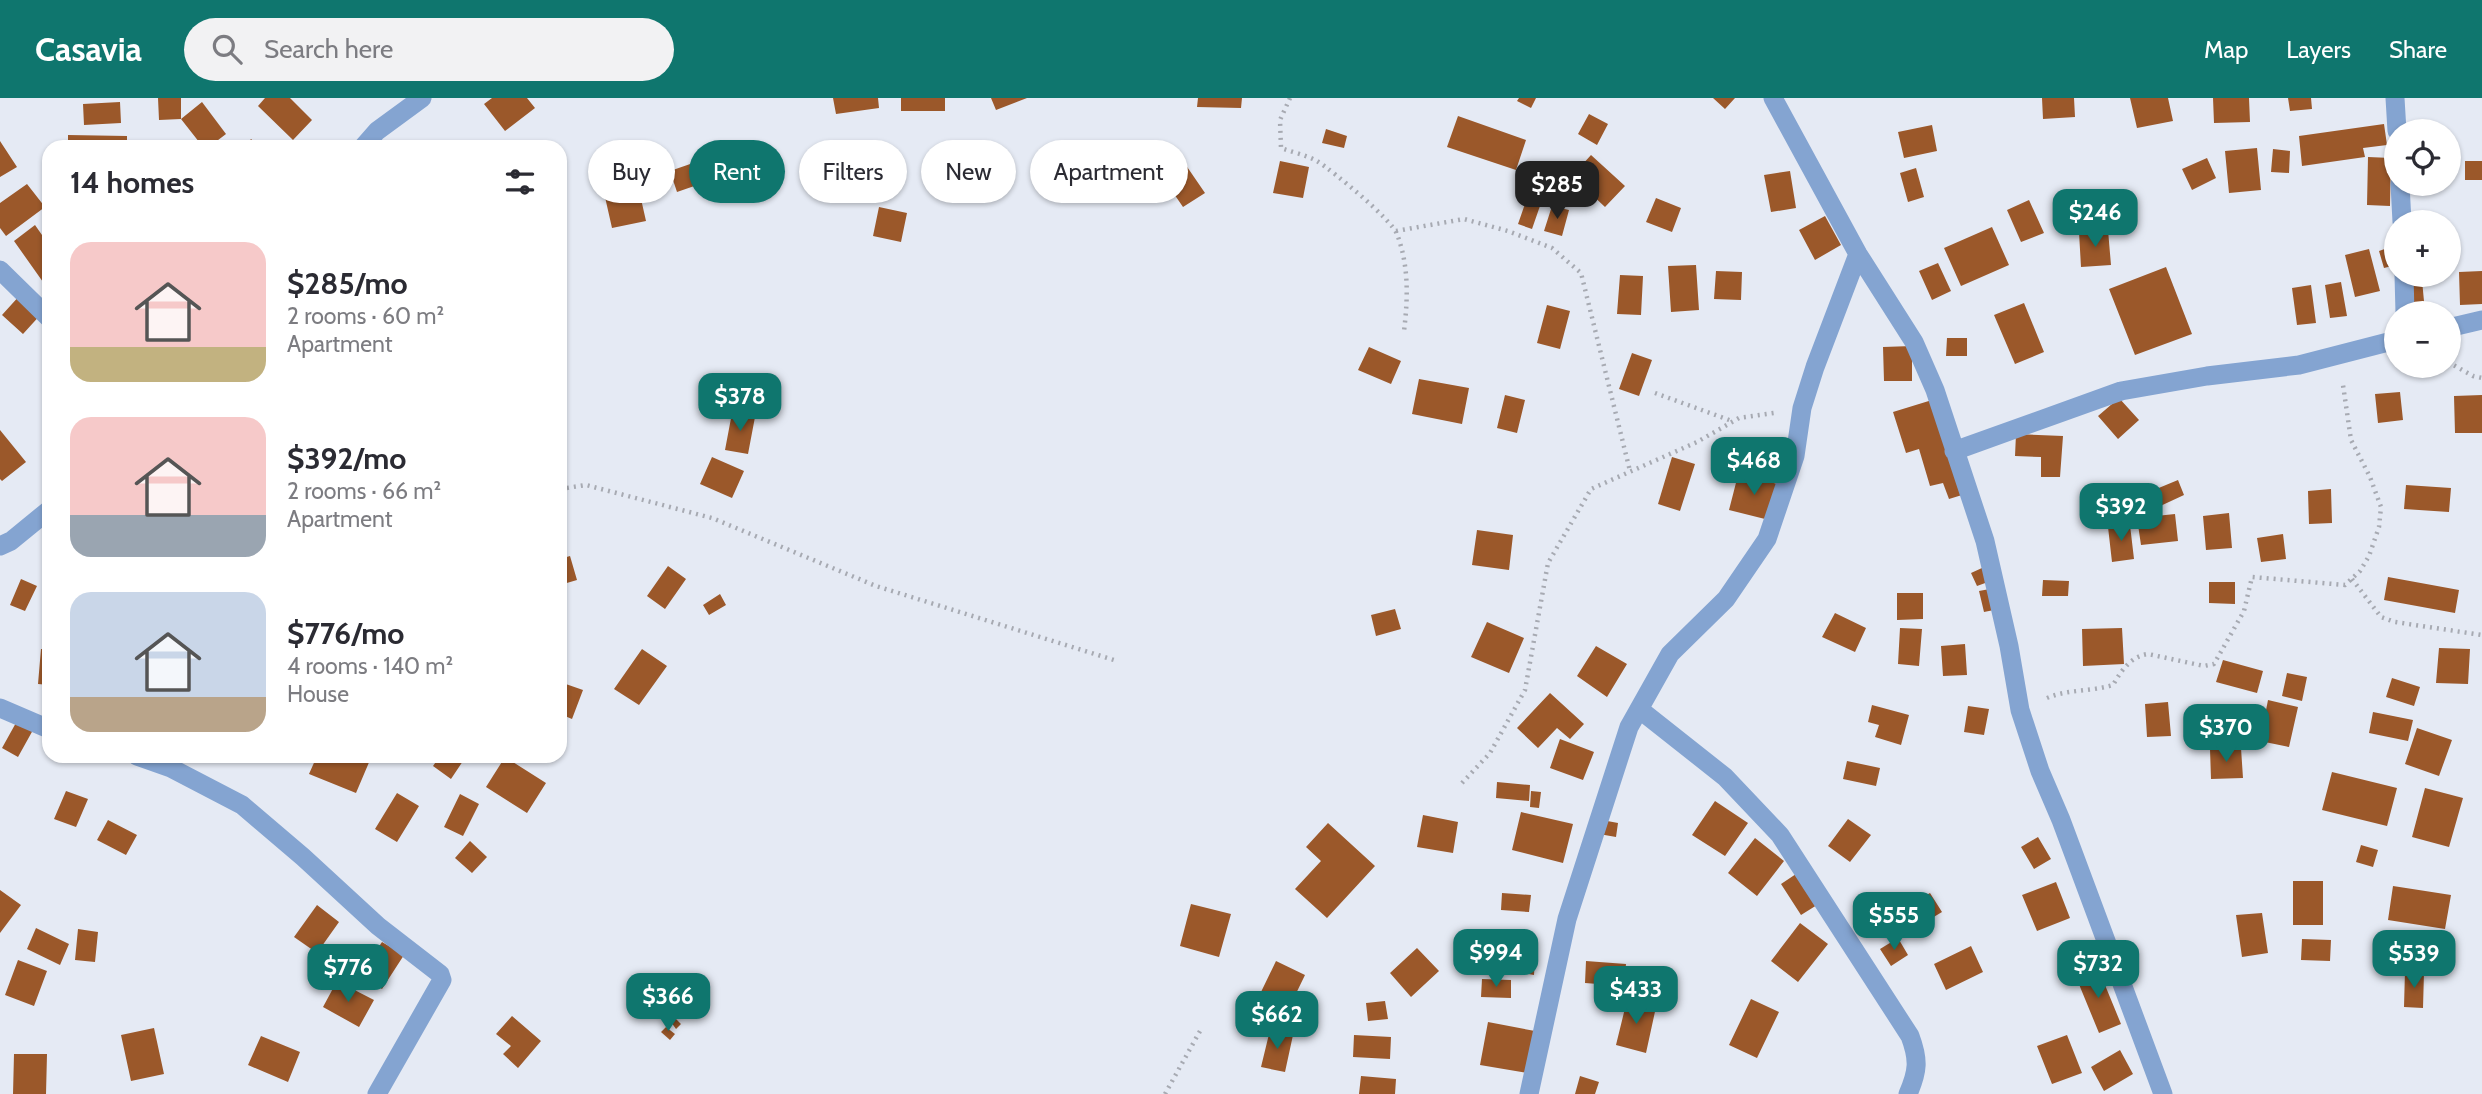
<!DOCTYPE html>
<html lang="en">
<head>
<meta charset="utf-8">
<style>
  :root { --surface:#fff; --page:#f2f2f3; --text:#2b2b33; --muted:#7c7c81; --accent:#0f766e }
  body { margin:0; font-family:Cabin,sans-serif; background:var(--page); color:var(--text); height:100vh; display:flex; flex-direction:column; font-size:26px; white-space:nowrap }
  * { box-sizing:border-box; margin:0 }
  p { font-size:23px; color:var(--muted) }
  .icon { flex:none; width:38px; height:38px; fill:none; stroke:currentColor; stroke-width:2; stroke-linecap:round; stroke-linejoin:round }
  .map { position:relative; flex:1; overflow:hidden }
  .details { position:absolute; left:42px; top:42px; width:525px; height:623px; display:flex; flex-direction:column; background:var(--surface); border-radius:21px; box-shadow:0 2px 5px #0004 }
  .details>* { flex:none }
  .top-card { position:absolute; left:588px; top:42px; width:665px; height:63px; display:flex; gap:14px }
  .tools { position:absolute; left:2384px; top:21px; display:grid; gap:14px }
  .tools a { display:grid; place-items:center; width:77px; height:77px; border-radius:50%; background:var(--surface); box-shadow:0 2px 5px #0004; font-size:35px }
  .price { position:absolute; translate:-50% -60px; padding:0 16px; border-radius:14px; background:var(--accent); color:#fff; font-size:23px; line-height:46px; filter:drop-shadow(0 2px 4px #0008) }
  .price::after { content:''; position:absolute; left:50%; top:42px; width:21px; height:16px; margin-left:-10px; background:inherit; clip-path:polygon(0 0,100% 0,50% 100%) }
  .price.active { background:#222; color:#fff }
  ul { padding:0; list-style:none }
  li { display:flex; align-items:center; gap:21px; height:175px; padding:0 28px }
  li span { display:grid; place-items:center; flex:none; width:196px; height:140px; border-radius:21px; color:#555 }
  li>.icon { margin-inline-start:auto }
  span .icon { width:84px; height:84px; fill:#fffc; stroke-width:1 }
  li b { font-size:30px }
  h2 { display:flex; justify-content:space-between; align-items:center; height:84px; padding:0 28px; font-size:30px }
  .tag { padding:0 24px; border-radius:32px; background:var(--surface); box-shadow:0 2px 5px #0004; font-size:24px; line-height:63px }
  .tag.active { background:var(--accent); color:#fff }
  header { display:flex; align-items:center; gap:42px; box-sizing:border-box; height:98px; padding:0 35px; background:var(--accent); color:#fff }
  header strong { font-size:33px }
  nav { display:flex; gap:38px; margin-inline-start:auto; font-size:24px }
  .search { width:490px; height:63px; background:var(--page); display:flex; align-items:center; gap:18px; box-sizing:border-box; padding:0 24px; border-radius:38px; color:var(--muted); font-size:26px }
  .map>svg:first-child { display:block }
  .building { fill:#9b582a }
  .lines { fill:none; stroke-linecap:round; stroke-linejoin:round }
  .path { stroke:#a7aab2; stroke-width:4.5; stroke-dasharray:2 5; stroke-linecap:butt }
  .minor { stroke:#84a4d1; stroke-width:19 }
</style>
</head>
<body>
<header>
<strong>Casavia</strong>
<div class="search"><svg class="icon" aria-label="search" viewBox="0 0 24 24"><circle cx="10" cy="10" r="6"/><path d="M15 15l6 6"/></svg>Search here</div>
<nav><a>Map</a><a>Layers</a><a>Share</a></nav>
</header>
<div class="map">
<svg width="2482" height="996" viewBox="0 0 2482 996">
  <rect width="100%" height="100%" fill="#e5eaf4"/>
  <path class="building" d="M 158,0 L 181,0 L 181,21 L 159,22 Z
    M 265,0 L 290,0 L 312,22 L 293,42 L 258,8 Z
    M 492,0 L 527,0 L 535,10 L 505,33 L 484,6 Z
    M 833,0 L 878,0 L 879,10 L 836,16 Z
    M 901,0 L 945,0 L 945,13 L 901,13 Z
    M 991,0 L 1027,0 L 996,12 Z
    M 1198,0 L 1242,0 L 1241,10 L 1197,9 Z
    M 1519,0 L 1536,0 L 1531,10 L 1517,3 Z
    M 1713,0 L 1735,0 L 1725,11 Z
    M 2042,0 L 2074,0 L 2075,19 L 2043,21 Z
    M 2130,0 L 2168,0 L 2173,23 L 2137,30 Z
    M 2213,0 L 2249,0 L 2250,24 L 2214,25 Z
    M 2288,0 L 2311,0 L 2312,11 L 2290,13 Z
    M 120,4 L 121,25 L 84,27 L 83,6 Z
    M 202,4 L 226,36 L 209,49 L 203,49 L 181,21 Z
    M 1589,16 L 1608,26 L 1597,47 L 1578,36 Z
    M 1458,18 L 1526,42 L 1516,72 L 1447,49 Z
    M 2384,26 L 2387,47 L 2363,50 L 2365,59 L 2302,68 L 2299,38 Z
    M 1932,27 L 1937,53 L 1904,60 L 1898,34 Z
    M 1326,31 L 1347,38 L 1344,50 L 1322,45 Z
    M 68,37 L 127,38 L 127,49 L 68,49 Z
    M 251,41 L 260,49 L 245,49 Z
    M 0,43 L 17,69 L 0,79 Z
    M 748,48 L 757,69 L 735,77 L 726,56 Z
    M 2257,50 L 2261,92 L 2229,95 L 2225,53 Z
    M 2273,51 L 2290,53 L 2289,75 L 2271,74 Z
    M 1591,57 L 1625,88 L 1605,109 L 1572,78 Z
    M 2368,59 L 2391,60 L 2390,108 L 2367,107 Z
    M 1181,60 L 1205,95 L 1183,109 L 1159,74 Z
    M 2207,60 L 2216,80 L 2192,92 L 2182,71 Z
    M 1280,63 L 1309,69 L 1303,100 L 1273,95 Z
    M 2465,63 L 2482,63 L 2482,82 L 2465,82 Z
    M 696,64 L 703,85 L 677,94 L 670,73 Z
    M 1916,70 L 1924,99 L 1908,104 L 1900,75 Z
    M 1790,73 L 1796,110 L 1771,114 L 1764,77 Z
    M 27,86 L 45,109 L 6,138 L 0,130 L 0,105 Z
    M 639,92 L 646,123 L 612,130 L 605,99 Z
    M 1527,100 L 1541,105 L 1532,131 L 1518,126 Z
    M 1656,100 L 1681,110 L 1672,134 L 1646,124 Z
    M 2029,102 L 2044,135 L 2021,144 L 2007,112 Z
    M 1552,108 L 1569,112 L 1562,138 L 1544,133 Z
    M 879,109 L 907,115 L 901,144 L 873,138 Z
    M 1825,118 L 1841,147 L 1815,162 L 1799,132 Z
    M 35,127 L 49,147 L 49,179 L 43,184 L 14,143 Z
    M 1992,129 L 2009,167 L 1961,188 L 1944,150 Z
    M 2108,132 L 2111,167 L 2081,169 L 2079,134 Z
    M 2396,147 L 2396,167 L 2384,170 L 2379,153 Z
    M 2369,151 L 2380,193 L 2355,199 L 2345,157 Z
    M 1938,165 L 1951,193 L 1932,202 L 1919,173 Z
    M 1696,167 L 1699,212 L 1671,214 L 1668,168 Z
    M 2166,169 L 2192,236 L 2135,257 L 2109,191 Z
    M 1716,173 L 1742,174 L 1741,202 L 1714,201 Z
    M 2482,173 L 2482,206 L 2460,207 L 2459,174 Z
    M 1620,177 L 1643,178 L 1641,217 L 1617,216 Z
    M 2422,182 L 2425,214 L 2411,215 L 2408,184 Z
    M 2341,184 L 2347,218 L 2330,220 L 2325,187 Z
    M 2311,187 L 2316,225 L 2297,227 L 2292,190 Z
    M 21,196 L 43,214 L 23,236 L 2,217 Z
    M 2024,205 L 2044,254 L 2015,266 L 1994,217 Z
    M 1547,207 L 1570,213 L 1560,251 L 1537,245 Z
    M 1947,240 L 1967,240 L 1967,258 L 1946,258 Z
    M 1912,248 L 1912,283 L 1884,283 L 1883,249 Z
    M 1369,249 L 1401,263 L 1391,286 L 1358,272 Z
    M 1632,255 L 1652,262 L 1639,298 L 1619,291 Z
    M 1419,281 L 1469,290 L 1462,326 L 1412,316 Z
    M 737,283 L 758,287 L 754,303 L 734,298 Z
    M 2400,294 L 2403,322 L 2378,325 L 2375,296 Z
    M 1505,297 L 1525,302 L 1517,335 L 1497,330 Z
    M 2482,297 L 2482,335 L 2455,335 L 2454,298 Z
    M 2119,300 L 2139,322 L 2118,341 L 2098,318 Z
    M 1932,302 L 1962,397 L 1949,401 L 1943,385 L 1930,388 L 1919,351 L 1906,355 L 1893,314 Z
    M 732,315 L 755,319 L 748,356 L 725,352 Z
    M 0,332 L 26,364 L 2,383 L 0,381 Z
    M 2016,336 L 2063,338 L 2060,379 L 2041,379 L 2041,359 L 2015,358 Z
    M 712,359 L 744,373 L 732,400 L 700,386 Z
    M 1672,359 L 1695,366 L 1680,413 L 1658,406 Z
    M 1738,377 L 1778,386 L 1769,422 L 1729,412 Z
    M 2178,382 L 2184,397 L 2156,410 L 2149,394 Z
    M 2406,387 L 2451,390 L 2449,414 L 2404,411 Z
    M 2331,391 L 2332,425 L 2309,426 L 2308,393 Z
    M 2229,415 L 2232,450 L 2206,452 L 2203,418 Z
    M 2175,416 L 2178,443 L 2141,447 L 2137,420 Z
    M 2130,427 L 2134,461 L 2112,464 L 2108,429 Z
    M 1477,432 L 1513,437 L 1509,472 L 1472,467 Z
    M 2283,436 L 2286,461 L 2261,464 L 2257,440 Z
    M 570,458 L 577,482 L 560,487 L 560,461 Z
    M 668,468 L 686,481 L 665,511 L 647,498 Z
    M 1982,470 L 1988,484 L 1977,488 L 1971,475 Z
    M 2388,479 L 2459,492 L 2455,515 L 2384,502 Z
    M 21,481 L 37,488 L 25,513 L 10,507 Z
    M 2043,482 L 2069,483 L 2068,498 L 2042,498 Z
    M 2209,484 L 2235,484 L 2235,506 L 2209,505 Z
    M 1995,490 L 1999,511 L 1984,514 L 1979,493 Z
    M 1897,495 L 1923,495 L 1923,521 L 1897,522 Z
    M 720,496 L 726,507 L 709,517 L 703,507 Z
    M 1395,511 L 1401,531 L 1376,538 L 1371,517 Z
    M 1835,515 L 1866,530 L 1855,554 L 1822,539 Z
    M 1487,524 L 1524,540 L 1509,575 L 1471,559 Z
    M 1900,530 L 1922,531 L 1919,568 L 1898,566 Z
    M 2122,530 L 2124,566 L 2083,568 L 2082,531 Z
    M 1965,546 L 1967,577 L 1943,578 L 1941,548 Z
    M 1596,548 L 1627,566 L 1607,599 L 1577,578 Z
    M 2439,550 L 2470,551 L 2468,586 L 2436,585 Z
    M 41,551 L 49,551 L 49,587 L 38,586 Z
    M 642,551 L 667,568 L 639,607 L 614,591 Z
    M 2223,562 L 2263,573 L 2257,595 L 2216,584 Z
    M 2287,575 L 2307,579 L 2302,603 L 2282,598 Z
    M 2392,580 L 2420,589 L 2414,608 L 2386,599 Z
    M 560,584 L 583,592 L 572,621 L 560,616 Z
    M 1550,595 L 1584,626 L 1570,641 L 1557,630 L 1538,650 L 1517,630 Z
    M 2268,602 L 2298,609 L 2289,649 L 2260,643 Z
    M 2168,604 L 2171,638 L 2147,639 L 2145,606 Z
    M 1872,607 L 1909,617 L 1901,647 L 1875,639 L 1879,627 L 1868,624 Z
    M 1968,608 L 1989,611 L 1984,637 L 1964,634 Z
    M 2373,614 L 2413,622 L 2408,643 L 2369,635 Z
    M 17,623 L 33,632 L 18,659 L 2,650 Z
    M 2417,630 L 2452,642 L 2439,678 L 2405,666 Z
    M 1560,641 L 1594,654 L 1583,682 L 1550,670 Z
    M 2241,650 L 2243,680 L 2211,681 L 2210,651 Z
    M 317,658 L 361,658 L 370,662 L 356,695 L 309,676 Z
    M 440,658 L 456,658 L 463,663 L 451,681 L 433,668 Z
    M 505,659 L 546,685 L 527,715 L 486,689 Z
    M 1847,663 L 1880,670 L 1876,688 L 1843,681 Z
    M 2332,674 L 2397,690 L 2387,728 L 2322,712 Z
    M 1497,684 L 1530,687 L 1529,703 L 1496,700 Z
    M 2425,690 L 2463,700 L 2449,749 L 2412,739 Z
    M 66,693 L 88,701 L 76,729 L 54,721 Z
    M 1531,693 L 1541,694 L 1539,710 L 1530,709 Z
    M 397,695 L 419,708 L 397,744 L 375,731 Z
    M 460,696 L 479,706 L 463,738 L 444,729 Z
    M 1715,703 L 1748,725 L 1725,758 L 1692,737 Z
    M 1521,714 L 1573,726 L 1563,765 L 1512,752 Z
    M 1423,717 L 1458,724 L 1453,755 L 1417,749 Z
    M 1848,721 L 1871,737 L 1850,764 L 1828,748 Z
    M 108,722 L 137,737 L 126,757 L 97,742 Z
    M 1602,722 L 1618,725 L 1616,739 L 1599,736 Z
    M 1328,725 L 1375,768 L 1327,820 L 1295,791 L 1321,763 L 1306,749 Z
    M 2038,739 L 2051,761 L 2034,771 L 2021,749 Z
    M 1755,740 L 1784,763 L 1757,798 L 1728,775 Z
    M 470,743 L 487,759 L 472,775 L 455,760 Z
    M 2361,747 L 2378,752 L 2373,769 L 2356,764 Z
    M 1796,776 L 1817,807 L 1801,817 L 1781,786 Z
    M 2293,783 L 2323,783 L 2323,827 L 2293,827 Z
    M 2056,784 L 2070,820 L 2037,833 L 2022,797 Z
    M 2393,788 L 2451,797 L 2445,831 L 2388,822 Z
    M 0,792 L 21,807 L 0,835 Z
    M 1502,795 L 1531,797 L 1529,814 L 1501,812 Z
    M 1930,795 L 1942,814 L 1922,826 L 1910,806 Z
    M 1191,806 L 1231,816 L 1219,859 L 1180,848 Z
    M 317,807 L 339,824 L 317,855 L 294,839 Z
    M 2262,815 L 2268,855 L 2242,859 L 2236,817 Z
    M 1800,825 L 1828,846 L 1798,884 L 1771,863 Z
    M 36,830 L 69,846 L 60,867 L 27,851 Z
    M 78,831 L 98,834 L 95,864 L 75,862 Z
    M 1898,840 L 1908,857 L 1891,868 L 1880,851 Z
    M 2302,841 L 2331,842 L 2330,863 L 2301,862 Z
    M 382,844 L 404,857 L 382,891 L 360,877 Z
    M 1971,848 L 1983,874 L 1946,892 L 1934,866 Z
    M 1417,850 L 1439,873 L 1411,899 L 1390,875 Z
    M 1508,856 L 1535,859 L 1534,877 L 1506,872 Z
    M 18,862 L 47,873 L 34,908 L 5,897 Z
    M 1276,863 L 1305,877 L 1290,908 L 1261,894 Z
    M 1586,863 L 1626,866 L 1624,888 L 1585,885 Z
    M 2098,870 L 2121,926 L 2099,935 L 2076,879 Z
    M 2405,873 L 2424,874 L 2423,910 L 2404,909 Z
    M 1482,881 L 1511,882 L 1511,900 L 1481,899 Z
    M 337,883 L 374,902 L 359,929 L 323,909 Z
    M 1751,901 L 1779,914 L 1757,960 L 1729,947 Z
    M 1627,902 L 1656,909 L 1646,955 L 1616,947 Z
    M 1385,903 L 1388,921 L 1368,923 L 1366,905 Z
    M 512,918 L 541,943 L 518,970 L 503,956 L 511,948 L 496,936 Z
    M 675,920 L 681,926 L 676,931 L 671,924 Z
    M 1488,924 L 1535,933 L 1527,975 L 1480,967 Z
    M 666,929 L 675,936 L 670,942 L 661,934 Z
    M 154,930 L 164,976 L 131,983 L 121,937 Z
    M 1270,932 L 1293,937 L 1285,974 L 1261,969 Z
    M 1354,937 L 1391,939 L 1390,961 L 1353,959 Z
    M 2067,937 L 2082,975 L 2052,986 L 2037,948 Z
    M 261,938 L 300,954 L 288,984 L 248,967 Z
    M 2120,952 L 2133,976 L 2104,993 L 2091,969 Z
    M 14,956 L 47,956 L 46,996 L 13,996 Z
    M 1361,978 L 1396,981 L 1395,996 L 1359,996 Z
    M 1580,978 L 1599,984 L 1595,996 L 1575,996 Z"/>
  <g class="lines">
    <path class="path" d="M 1290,0 L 1280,22 L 1281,50 C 1292,54 1306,57 1317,63 C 1333,73 1391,121 1397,136 C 1409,168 1408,200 1404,233
      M 1396,133 L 1464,121 L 1508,133 L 1552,150 L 1581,175 L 1630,373
      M 2448,264 L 2473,278 L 2482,280
      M 1655,295 L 1732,323
      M 560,391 L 586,387 L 712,420 L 876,488 L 1114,562
      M 2352,481 L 2381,519 L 2395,524 L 2482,537
      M 2047,600 C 2068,591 2090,594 2113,587 C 2121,573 2131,558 2148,556 L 2204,568 L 2214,566 L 2244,513 L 2252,479 L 2345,487 L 2360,473 L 2369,458 L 2379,429 L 2381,409 L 2370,379 L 2351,342 L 2343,287 L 2340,285
      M 1462,685 L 1490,655 L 1525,592 L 1548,465 L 1591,391 L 1697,344 L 1739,320 L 1774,315
      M 1165,996 L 1200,933"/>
    <path class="minor" d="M 1773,0 L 1858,156 L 1914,244 L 1935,292 L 1985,443 L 2009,548 L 2020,612 L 2040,673 L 2061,722 L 2163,996
      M 2395,0 L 2397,33
      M 363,49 L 377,33 L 422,0
      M 2400,86 L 2402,124
      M 0,172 L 49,220
      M 2404,177 L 2405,215
      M 2448,230 L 2482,222
      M 1954,353 L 2121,293 L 2207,278 L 2299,267 L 2396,242
      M 0,448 L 11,443 L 49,412
      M 0,610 L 49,631
      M 1639,611 L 1725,679 L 1780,737 L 1910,938 C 1919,962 1918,973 1908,996
      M 137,658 L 171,670 L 242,707 L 303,759 L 378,828 L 440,876 L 442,882 L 377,996
      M 1529,996 L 1567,821 L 1629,629 L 1670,556 L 1726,501 L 1767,441 L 1795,358 L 1802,310 L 1815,269 L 1858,156"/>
  </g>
</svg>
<div class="tools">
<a><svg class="icon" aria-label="locate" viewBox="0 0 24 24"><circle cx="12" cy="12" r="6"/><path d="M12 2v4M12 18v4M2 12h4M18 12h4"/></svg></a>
<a>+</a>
<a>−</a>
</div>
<b class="price active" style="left:1557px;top:123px">$285</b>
<b class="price" style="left:2095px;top:151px">$246</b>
<b class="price" style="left:740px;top:335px">$378</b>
<b class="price" style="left:1754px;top:399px">$468</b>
<b class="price" style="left:2121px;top:445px">$392</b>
<b class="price" style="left:2226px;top:666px">$370</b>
<b class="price" style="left:1894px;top:854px">$555</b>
<b class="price" style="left:1496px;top:891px">$994</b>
<b class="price" style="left:2414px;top:892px">$539</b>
<b class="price" style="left:2098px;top:902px">$732</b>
<b class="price" style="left:348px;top:906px">$776</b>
<b class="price" style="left:1636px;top:928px">$433</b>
<b class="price" style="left:668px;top:935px">$366</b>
<b class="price" style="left:1277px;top:953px">$662</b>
<div class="top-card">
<a class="tag">Buy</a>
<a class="tag active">Rent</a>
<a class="tag">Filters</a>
<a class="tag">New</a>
<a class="tag">Apartment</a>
</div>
<section class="details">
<h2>14 homes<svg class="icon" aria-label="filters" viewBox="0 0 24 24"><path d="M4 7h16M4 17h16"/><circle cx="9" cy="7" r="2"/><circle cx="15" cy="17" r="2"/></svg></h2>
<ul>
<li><span style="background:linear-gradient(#f6c9c9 75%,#c2b280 0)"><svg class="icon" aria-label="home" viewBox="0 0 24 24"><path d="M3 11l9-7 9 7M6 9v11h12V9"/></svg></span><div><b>$285/mo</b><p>2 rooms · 60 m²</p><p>Apartment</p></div></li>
<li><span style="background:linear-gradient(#f6c9c9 70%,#9aa5b1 0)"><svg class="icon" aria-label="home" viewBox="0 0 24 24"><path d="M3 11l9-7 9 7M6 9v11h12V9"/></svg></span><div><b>$392/mo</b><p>2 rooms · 66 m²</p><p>Apartment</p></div></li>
<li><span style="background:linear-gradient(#c9d6e8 75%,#b9a48a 0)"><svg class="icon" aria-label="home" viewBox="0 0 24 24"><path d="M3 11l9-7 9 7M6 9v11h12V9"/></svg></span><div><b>$776/mo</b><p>4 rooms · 140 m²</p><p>House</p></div></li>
</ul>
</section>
</div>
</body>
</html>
